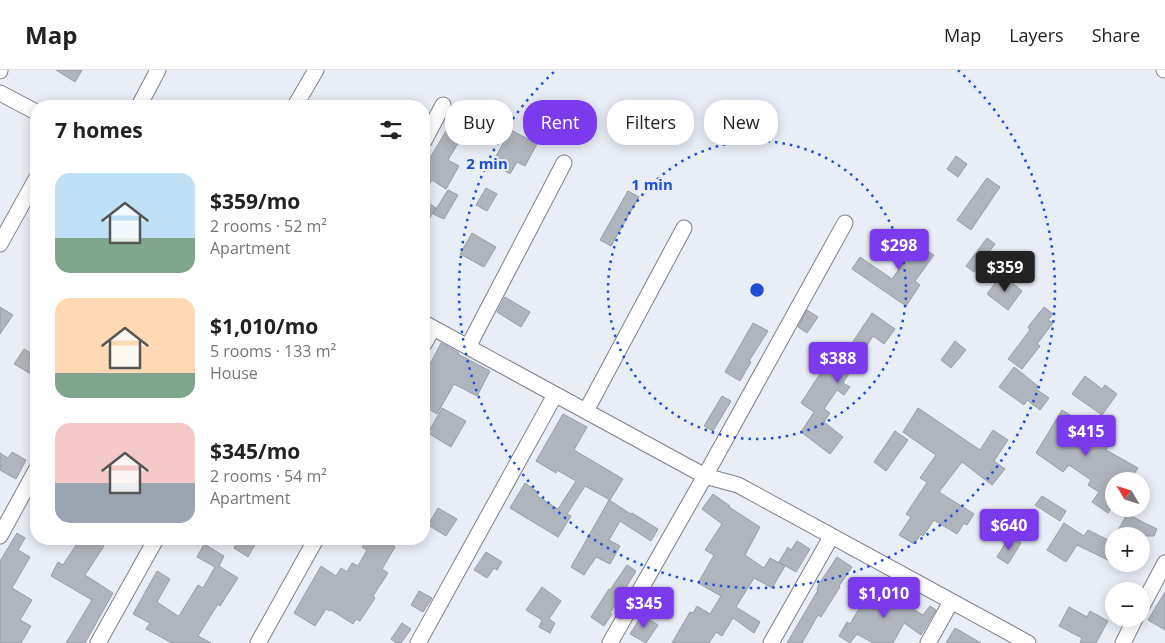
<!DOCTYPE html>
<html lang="en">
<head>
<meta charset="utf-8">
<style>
  :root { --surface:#fff; --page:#f2f2f2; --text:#222; --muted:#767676; --line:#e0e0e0; --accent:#7c3aed }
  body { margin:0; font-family:"Open Sans",sans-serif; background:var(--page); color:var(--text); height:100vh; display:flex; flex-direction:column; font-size:19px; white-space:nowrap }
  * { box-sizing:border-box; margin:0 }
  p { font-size:16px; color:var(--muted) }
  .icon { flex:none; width:28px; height:28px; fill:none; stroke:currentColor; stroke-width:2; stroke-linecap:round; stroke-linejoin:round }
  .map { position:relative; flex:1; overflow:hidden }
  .side { position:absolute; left:30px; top:30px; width:400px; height:445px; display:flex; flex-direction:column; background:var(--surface); border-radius:20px; box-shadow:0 2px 12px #0003 }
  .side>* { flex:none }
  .top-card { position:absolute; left:445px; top:30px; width:475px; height:45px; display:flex; gap:10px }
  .needle { width:32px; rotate:308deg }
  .buttons { position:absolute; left:1105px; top:402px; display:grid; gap:10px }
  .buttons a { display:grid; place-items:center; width:45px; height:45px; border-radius:50%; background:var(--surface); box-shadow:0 2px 12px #0003; font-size:25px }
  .price { position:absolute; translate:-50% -42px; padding:0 11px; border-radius:5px; background:var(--accent); color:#fff; font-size:16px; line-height:32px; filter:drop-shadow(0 1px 2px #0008) }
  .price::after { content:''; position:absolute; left:50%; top:30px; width:15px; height:11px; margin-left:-8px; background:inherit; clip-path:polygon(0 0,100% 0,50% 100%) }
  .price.on { background:#222; color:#fff }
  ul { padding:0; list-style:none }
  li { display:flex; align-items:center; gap:15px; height:125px; padding:0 25px }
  li span { display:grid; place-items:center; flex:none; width:140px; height:100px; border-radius:15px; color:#555 }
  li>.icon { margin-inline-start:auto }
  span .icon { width:60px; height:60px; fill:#fffc; stroke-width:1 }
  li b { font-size:21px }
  h2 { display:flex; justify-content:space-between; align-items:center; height:60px; padding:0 25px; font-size:21px }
  .pill { padding:0 18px; border-radius:20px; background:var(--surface); box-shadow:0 2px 12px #0003; font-size:18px; line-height:45px }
  .pill.on { background:var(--accent); color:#fff }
  header { display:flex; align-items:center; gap:30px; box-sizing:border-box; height:70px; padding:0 25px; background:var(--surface); border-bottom:1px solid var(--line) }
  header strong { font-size:24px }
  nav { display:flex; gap:28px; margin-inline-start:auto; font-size:18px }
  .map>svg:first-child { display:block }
  .building { fill:#b0b5bd; stroke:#989da5 }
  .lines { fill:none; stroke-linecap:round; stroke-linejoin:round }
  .minor-casing { stroke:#7c8189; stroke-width:17 }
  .minor { stroke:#fff; stroke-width:15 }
  .ring { fill:none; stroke:#1d4ed8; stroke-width:2.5; stroke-dasharray:2.5 5 }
  .centre { fill:#1d4ed8; stroke:#e8edf6; stroke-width:2.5 }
  .ring-label { font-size:15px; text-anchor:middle; font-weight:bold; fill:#1d4ed8; stroke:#e8edf6; stroke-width:4; stroke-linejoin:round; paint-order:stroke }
</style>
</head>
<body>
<header>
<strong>Map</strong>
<nav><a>Map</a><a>Layers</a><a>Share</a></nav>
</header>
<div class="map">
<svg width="1165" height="573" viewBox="0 0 1165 573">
  <rect width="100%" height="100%" fill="#e8edf6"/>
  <path class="building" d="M 56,0 L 82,0 L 75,12 Z
    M 452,51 L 466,60 L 448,90 L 459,96 L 446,119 L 432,110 L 424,123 L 424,98 Z
    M 511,60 L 537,74 L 525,96 L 517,92 L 510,104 L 492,93 Z
    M 956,86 L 967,94 L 958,107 L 947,99 Z
    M 987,108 L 1000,117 L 971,160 L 957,150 Z
    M 486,118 L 497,124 L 487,141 L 476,135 Z
    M 448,120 L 458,125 L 444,149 L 433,144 Z
    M 628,121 L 639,127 L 611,176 L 600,170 Z
    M 424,130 L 436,138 L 424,157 Z
    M 472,163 L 496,177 L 484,197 L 460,184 Z
    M 902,165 L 934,185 L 915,211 L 920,215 L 906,236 L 852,199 L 860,187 L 892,209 L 904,192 L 891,184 Z
    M 987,168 L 995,174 L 974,202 L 966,196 Z
    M 999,208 L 1008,214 L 1010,211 L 1022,221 L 1008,240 L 987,224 Z
    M 505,227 L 530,242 L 521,257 L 497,242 Z
    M 0,237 L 13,245 L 0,264 Z
    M 1044,237 L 1053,244 L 1048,250 L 1053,253 L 1037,274 L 1040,276 L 1022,299 L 1008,289 L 1030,260 L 1028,257 Z
    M 807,240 L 818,247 L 807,263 L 798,257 Z
    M 872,243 L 895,259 L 884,274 L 873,266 L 843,313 L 850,317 L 844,325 L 837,320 L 824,339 L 830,343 L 824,352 L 843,367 L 830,384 L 801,362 L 814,342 L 801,333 L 833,284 L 843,291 L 854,274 L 852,273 Z
    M 753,253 L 768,261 L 749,291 L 751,292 L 740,311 L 725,302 Z
    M 955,271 L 966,280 L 951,298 L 941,290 Z
    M 441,273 L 459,283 L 458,284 L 490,301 L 477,326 L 454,314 L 437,344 L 424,336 L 424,306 Z
    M 24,279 L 36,286 L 36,307 L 14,294 Z
    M 1014,297 L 1038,316 L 1036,319 L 1049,328 L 1040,340 L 1027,330 L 1024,335 L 999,317 Z
    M 1085,306 L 1102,319 L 1105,315 L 1117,324 L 1102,345 L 1072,324 Z
    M 722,326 L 731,331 L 713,361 L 704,356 Z
    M 442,338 L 466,351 L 451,377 L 428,363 Z
    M 918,338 L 980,380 L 993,360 L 1008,370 L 994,391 L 1005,399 L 992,415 L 962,392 L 939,422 L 974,444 L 967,455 L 964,453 L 957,464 L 934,450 L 923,466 L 921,464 L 914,474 L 899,465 L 911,447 L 906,444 L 926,414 L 927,412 L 920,408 L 936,385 L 903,362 Z
    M 1062,340 L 1106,367 L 1104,371 L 1109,374 L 1106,380 L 1138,398 L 1129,411 L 1114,411 L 1114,434 L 1108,443 L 1092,432 L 1099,422 L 1088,415 L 1091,410 L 1069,395 L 1063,402 L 1036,383 Z
    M 563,344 L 587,357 L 574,380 L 623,409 L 610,430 L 585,416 L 567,444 L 571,446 L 558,467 L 510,438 L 525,413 L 539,423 L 537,426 L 558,439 L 576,411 L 557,400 L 556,403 L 536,391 Z
    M 895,361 L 908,370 L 886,401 L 874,392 Z
    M 12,382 L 26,390 L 16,409 L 0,400 L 0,383 L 8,388 Z
    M 713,424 L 730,436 L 729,437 L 760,457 L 745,485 L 764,498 L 770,488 L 785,496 L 772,518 L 754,508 L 736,537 L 760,552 L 754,563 L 733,548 L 722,566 L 716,562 L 709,573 L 672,573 L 690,542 L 693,543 L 697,536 L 710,544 L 721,526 L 698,513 L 714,485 L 705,480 L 722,454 L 702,439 Z
    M 1042,426 L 1066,441 L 1060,451 L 1035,435 Z
    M 609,430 L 631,444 L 632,443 L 658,459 L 651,471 L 620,451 L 609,470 L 620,476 L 610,494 L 596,487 L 584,505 L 571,497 Z
    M 438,438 L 457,449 L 446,466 L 428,455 Z
    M 1127,444 L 1157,459 L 1154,466 L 1115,466 Z
    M 1064,453 L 1084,466 L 1088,460 L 1114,473 L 1114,493 L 1077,475 L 1066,492 L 1047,480 Z
    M 17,463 L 25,468 L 18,480 L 30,487 L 12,518 L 32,530 L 20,550 L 31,556 L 21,573 L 0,573 L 0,491 Z
    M 1013,467 L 1021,473 L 1008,494 L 997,487 L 1006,472 L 1009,474 Z
    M 80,469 L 92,469 L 104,476 L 85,505 L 113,523 L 85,573 L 66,573 L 92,530 L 51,506 L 58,492 L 63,495 Z
    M 239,469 L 258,469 L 248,487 L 234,478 Z
    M 368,469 L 397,469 L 393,475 L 395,477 L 382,499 L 388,503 L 373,526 L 375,528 L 360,551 L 356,549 L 353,554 L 331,540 L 330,541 L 326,539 L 315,556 L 294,543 L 321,496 L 336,506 L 341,498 L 347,502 L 352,493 L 358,496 L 367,480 L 362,477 Z
    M 797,471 L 810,479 L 796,502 L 779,492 L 788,477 L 791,480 Z
    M 204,474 L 224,486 L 219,496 L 238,508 L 220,536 L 218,534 L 198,566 L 211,573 L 172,573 L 146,559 L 150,553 L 133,544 L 157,501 L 170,509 L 157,532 L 178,546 L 179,546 L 198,515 L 203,518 L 215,497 L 197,487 Z
    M 486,482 L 502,492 L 497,500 L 494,498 L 487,508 L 474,500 Z
    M 837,487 L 852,497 L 839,516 L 840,517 L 821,547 L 818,545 L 802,573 L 787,573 L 818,520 L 817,519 L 819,514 Z
    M 627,495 L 636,501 L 610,543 L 612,544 L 604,556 L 591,547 L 609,519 L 610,520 Z
    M 874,513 L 883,519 L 882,521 L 923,545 L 930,536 L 936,540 L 921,565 L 904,553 L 893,573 L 873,573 L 857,564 L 850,573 L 839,566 L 847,552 L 850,554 Z
    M 542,517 L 561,531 L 549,549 L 555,553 L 550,563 L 539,557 L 542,550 L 526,540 Z
    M 419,521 L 432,528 L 423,542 L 411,535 Z
    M 1165,522 L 1165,560 L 1148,550 Z
    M 1069,537 L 1087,547 L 1090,541 L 1108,551 L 1096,573 L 1080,573 L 1082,568 L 1059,556 Z
    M 642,545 L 658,555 L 646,573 L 630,564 Z
    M 402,553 L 411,559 L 401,573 L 396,573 L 391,569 Z
    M 955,558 L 981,573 L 946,573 Z"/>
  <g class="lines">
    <defs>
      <path id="minor" d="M 1164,0 L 1165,0
        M 0,1 L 0,0
        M 0,23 L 36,42
        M 139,36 L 158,0
        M 295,36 L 316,0
        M 424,71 L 443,35
        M 0,174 L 36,109
        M 424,253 L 705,406 L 738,415 L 1028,573
        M 424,274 L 433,258
        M 468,277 L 564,93
        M 586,341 L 684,158
        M 0,466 L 36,400
        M 1141,538 L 1165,493
        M 98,573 L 156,469
        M 258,573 L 316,469
        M 418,573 L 555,325
        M 610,573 L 705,406 L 845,153
        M 771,573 L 831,467
        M 928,573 L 951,532
        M 1123,573 L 1135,549"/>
    </defs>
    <use href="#minor" class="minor-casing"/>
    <use href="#minor" class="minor"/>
  </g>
  <g class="ring">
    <circle cx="757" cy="220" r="149"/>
    <path d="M958 0A298 298 0 1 1 556 0"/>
  </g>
  <circle cx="757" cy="220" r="8" class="centre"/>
  <g class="ring-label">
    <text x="487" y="99">2 min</text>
    <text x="652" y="120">1 min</text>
  </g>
</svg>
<div class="buttons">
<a><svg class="needle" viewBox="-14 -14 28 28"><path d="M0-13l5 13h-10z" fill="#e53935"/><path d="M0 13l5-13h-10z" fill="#767676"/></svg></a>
<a>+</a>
<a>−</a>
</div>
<b class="price" style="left:899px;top:201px">$298</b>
<b class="price on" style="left:1005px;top:223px">$359</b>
<b class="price" style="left:838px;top:314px">$388</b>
<b class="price" style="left:1086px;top:387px">$415</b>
<b class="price" style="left:1009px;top:481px">$640</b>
<b class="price" style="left:884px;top:549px">$1,010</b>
<b class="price" style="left:644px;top:559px">$345</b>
<div class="top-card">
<a class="pill">Buy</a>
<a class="pill on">Rent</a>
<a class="pill">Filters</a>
<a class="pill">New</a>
</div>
<section class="side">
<h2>7 homes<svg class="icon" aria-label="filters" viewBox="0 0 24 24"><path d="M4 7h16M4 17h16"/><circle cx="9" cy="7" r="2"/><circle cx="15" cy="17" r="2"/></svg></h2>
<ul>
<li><span style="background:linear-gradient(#bfe0f5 65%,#7fa58c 0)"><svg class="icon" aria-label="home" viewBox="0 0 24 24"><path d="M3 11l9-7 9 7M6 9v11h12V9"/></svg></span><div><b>$359/mo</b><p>2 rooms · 52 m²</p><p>Apartment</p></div></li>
<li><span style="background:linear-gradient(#ffd9b3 75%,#7fa58c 0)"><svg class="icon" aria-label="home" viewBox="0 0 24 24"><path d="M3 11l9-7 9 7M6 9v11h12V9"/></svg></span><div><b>$1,010/mo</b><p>5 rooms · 133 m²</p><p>House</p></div></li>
<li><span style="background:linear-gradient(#f6c9c9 60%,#9aa5b1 0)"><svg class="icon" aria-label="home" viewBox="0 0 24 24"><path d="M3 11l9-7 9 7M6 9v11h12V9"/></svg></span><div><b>$345/mo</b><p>2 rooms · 54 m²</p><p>Apartment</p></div></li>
</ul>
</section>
</div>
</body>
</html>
